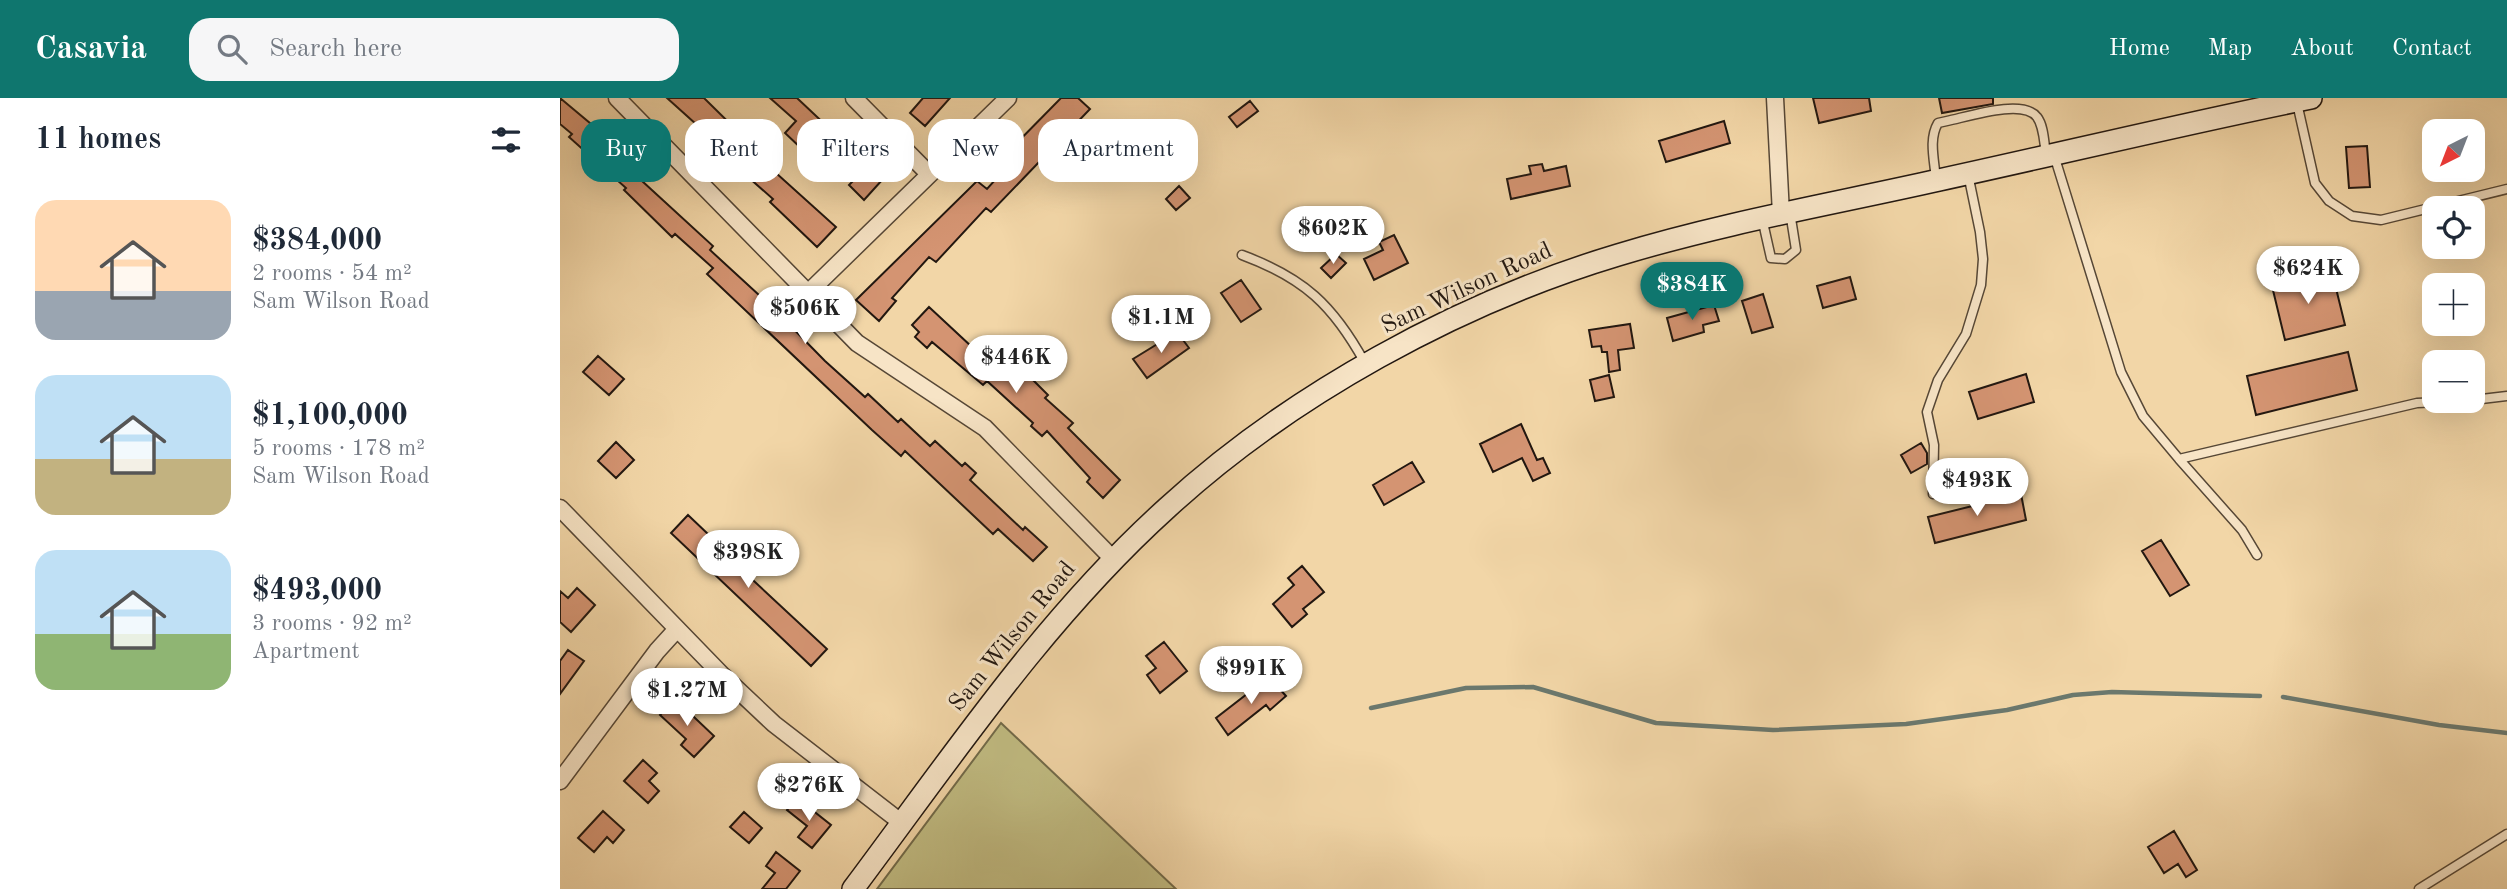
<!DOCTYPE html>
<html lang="en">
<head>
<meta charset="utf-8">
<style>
  :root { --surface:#fff; --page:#f6f6f7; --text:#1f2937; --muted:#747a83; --accent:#0f766e }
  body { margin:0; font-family:"Old Standard TT",serif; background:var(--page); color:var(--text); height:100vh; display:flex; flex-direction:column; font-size:26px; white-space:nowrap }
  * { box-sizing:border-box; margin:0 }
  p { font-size:23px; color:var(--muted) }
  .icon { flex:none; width:38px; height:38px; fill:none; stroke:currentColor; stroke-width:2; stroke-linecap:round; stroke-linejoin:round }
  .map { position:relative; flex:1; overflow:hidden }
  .side { display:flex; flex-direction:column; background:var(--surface); width:560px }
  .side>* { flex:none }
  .banner { position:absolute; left:21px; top:21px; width:665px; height:63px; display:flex; gap:14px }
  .needle { width:46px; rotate:222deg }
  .controls { position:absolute; left:1862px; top:21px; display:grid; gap:14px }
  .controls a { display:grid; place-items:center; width:63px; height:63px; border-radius:14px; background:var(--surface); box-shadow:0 7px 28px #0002; font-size:35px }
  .price { position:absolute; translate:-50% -60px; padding:0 16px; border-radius:24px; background:#fff; color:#222; font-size:23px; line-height:46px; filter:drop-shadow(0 2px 4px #0008) }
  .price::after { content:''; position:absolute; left:50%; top:42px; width:21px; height:16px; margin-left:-10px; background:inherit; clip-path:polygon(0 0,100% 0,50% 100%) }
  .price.on { background:var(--accent); color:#fff }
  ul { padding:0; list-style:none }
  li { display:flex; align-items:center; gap:21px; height:175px; padding:0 35px }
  li span { display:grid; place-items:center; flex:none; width:196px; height:140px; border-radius:21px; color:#555 }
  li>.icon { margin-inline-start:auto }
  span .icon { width:84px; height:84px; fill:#fffc; stroke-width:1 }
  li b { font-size:30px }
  h2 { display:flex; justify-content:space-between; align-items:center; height:84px; padding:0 35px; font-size:30px }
  .pill { padding:0 24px; border-radius:21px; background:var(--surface); box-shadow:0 7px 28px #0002; font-size:24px; line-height:63px }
  .pill.on { background:var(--accent); color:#fff }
  header { display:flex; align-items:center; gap:42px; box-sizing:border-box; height:98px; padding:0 35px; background:var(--accent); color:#fff }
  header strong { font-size:33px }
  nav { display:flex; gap:38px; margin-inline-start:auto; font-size:24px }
  .search { width:490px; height:63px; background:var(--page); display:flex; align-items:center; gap:18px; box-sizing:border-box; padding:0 24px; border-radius:21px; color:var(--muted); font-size:26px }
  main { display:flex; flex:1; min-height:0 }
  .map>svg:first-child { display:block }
  .green { fill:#c1bc82; stroke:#726a49; stroke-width:2 }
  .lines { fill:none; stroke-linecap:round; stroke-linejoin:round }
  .stream { stroke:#6b786d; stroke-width:4.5 }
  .building { fill:#d49472; stroke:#221710; stroke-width:2 }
  .lane-casing { stroke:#564736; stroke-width:11 }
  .street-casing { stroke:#564736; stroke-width:19 }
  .secondary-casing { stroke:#221710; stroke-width:24 }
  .lane { stroke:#f7e4c6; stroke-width:8 }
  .street { stroke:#f7e4c6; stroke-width:16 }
  .secondary { stroke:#f7e4c6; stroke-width:21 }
  .labels { text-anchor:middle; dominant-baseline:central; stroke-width:6; stroke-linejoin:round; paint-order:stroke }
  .street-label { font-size:24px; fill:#221710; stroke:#f7e4c6 }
</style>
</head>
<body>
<header>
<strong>Casavia</strong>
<div class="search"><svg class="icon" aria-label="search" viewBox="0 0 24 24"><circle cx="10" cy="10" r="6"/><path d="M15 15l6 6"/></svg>Search here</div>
<nav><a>Home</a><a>Map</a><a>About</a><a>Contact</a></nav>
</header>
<main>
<section class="side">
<h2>11 homes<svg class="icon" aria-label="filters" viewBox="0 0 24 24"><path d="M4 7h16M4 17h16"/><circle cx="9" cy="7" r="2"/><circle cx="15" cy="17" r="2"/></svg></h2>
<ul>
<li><span style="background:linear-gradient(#ffd9b3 65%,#9aa5b1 0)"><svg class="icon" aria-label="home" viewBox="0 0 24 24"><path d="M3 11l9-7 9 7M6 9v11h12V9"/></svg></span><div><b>$384,000</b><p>2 rooms · 54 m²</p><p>Sam Wilson Road</p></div></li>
<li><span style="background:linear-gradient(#bfe0f5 60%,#c2b280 0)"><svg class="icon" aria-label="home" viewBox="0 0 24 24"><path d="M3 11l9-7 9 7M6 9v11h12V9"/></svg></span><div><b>$1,100,000</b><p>5 rooms · 178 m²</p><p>Sam Wilson Road</p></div></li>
<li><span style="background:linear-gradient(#bfe0f5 60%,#8fb573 0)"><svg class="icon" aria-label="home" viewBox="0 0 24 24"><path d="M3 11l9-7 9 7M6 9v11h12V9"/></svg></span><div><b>$493,000</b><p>3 rooms · 92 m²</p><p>Apartment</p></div></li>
</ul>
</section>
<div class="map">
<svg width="1947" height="791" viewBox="0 0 1947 791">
  <rect width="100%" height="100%" fill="#f2d6a7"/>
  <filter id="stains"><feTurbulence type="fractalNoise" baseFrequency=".00286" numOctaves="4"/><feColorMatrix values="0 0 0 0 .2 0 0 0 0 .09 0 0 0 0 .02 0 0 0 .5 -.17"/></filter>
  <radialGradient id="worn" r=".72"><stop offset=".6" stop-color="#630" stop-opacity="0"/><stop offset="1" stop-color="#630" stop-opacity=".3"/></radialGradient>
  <path class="green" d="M 441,625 L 616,791 L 317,791 Z"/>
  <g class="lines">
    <path class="stream" d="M 1723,599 L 1879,627 L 1947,635
      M 811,610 L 906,590 L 973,589 L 1096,625 L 1213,632 L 1346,626 L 1447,612 L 1513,597 L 1552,594 L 1700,598"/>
  </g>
  <path class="building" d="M 0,0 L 43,36 L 40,40 L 71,68 L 69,71 L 153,148 L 150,152 L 211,208 L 265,263 L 305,299 L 308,296 L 338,324 L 341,321 L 370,348 L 375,343 L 402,368 L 405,365 L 416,375 L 410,382 L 463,432 L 465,429 L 487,449 L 473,463 L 438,431 L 433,436 L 345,353 L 341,358 L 312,332 L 147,176 L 153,170 L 115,136 L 112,139 L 64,92 L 66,90 L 9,39 L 12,36 L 0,26 Z
    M 107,0 L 144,0 L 218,73 L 216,75 L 276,129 L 257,149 L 210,104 L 213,101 L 153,48 L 157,45 Z
    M 210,0 L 237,0 L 323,81 L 304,102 L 289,87 L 293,83 L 249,44 L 242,51 L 225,35 L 236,23 Z
    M 363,0 L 390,0 L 365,28 L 350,15 Z
    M 501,0 L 518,0 L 530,11 L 431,114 L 426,110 L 376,164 L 369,159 L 332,200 L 336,203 L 319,223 L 296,202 L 417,83 L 427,91 L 446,70 L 439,63 Z
    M 1253,0 L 1309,0 L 1311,13 L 1259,25 Z
    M 1379,0 L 1433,0 L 1433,6 L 1382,15 Z
    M 690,3 L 698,13 L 677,29 L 669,19 Z
    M 1164,23 L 1170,45 L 1106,64 L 1099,43 Z
    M 1807,48 L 1810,89 L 1789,90 L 1786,49 Z
    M 982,66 L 984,73 L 1006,68 L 1010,88 L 951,101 L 947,81 L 971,76 L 969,68 Z
    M 619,88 L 630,100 L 616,112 L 606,101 Z
    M 834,137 L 848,165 L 814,182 L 804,161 L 823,152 L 819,144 Z
    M 776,156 L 786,165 L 771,180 L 761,170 Z
    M 1772,174 L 1785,227 L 1725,242 L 1712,188 Z
    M 1290,179 L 1296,201 L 1263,210 L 1257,188 Z
    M 681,182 L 701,211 L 681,224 L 661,195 Z
    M 1203,196 L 1213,229 L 1192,235 L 1182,203 Z
    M 1154,207 L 1159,223 L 1143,227 L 1144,234 L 1113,243 L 1107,220 Z
    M 369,209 L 426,262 L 434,254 L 446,265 L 451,260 L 488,297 L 485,300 L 513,325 L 508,330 L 560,382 L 543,400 L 527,384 L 530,380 L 487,333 L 482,338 L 471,328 L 473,325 L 427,283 L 423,287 L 372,244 L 367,250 L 355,239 L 359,234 L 352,227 Z
    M 1070,226 L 1074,250 L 1058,252 L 1060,272 L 1049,274 L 1047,254 L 1042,254 L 1041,248 L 1032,249 L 1029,232 Z
    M 617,234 L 629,250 L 587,280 L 573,261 Z
    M 1788,254 L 1797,292 L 1696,317 L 1687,278 Z
    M 38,258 L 64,281 L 49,297 L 23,274 Z
    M 1466,276 L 1474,304 L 1418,321 L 1409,294 Z
    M 1049,277 L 1054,299 L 1035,303 L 1030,282 Z
    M 961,326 L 977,362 L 983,360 L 990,375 L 973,383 L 962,360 L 933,374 L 920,346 Z
    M 56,344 L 74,362 L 56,380 L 38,363 Z
    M 1361,345 L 1367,355 L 1367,366 L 1351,375 L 1341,357 Z
    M 852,364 L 864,384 L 824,407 L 813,387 Z
    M 1461,396 L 1466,422 L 1375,445 L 1368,419 Z
    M 128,417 L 170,457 L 168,459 L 267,551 L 251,568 L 111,435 Z
    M 1601,442 L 1629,487 L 1610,498 L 1582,453 Z
    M 742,468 L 764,494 L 743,511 L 747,516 L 732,529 L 713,506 L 734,487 L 728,480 Z
    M 17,490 L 35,507 L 11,534 L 0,524 L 0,493 L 8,500 Z
    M 604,544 L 627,573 L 600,595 L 587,577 L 596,570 L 586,558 Z
    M 8,552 L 24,563 L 0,596 L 0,563 Z
    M 710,580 L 726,598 L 710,612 L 706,607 L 668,637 L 656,620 L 687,596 L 689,599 Z
    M 115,601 L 154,638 L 134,659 L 121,647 L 126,641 L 100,617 Z
    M 83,662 L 97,675 L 89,683 L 99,693 L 88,705 L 64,683 Z
    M 237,700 L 271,727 L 252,750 L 238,739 L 247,728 L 227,712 Z
    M 43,713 L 64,732 L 53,745 L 47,739 L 34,754 L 18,740 Z
    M 184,714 L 202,730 L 189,745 L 170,729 Z
    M 1614,733 L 1637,772 L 1626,779 L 1618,766 L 1604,775 L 1588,749 Z
    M 216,754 L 240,773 L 226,791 L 202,791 L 215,775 L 206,768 Z"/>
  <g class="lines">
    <defs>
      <path id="lane" d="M 1737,5 L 1755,85 L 1769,103 L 1792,118 L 1821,122 L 1947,91
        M 1494,57 L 1561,274 L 1583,318 L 1619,361 L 1857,305 L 1906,303
        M 1376,83 C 1375,64 1368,42 1378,25 L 1387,23 C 1407,19 1463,0 1477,19 C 1484,28 1484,45 1486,56
        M 1202,120 L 1211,160 L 1225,161 L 1236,152 L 1230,114
        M 682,157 C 744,180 773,207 805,265
        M 1913,302 L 1947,298
        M 1619,361 L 1682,432 L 1697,457
        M 1373,396 L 1374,347 L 1367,314 L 1378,282 L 1406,236 L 1421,187 L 1423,161 L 1420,134 L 1408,76
        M 1859,791 L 1947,736"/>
      <path id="street" d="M 57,0 L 297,245 L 425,330 L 553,461
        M 294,0 L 369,76
        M 1215,0 L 1221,116
        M 249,194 L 448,0
        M 0,410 L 163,578 L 214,626 L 342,725
        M 0,683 L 97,553 L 117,531"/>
      <path id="secondary" d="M 293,791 C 392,659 484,521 607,410 C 730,297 898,205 1058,157 C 1163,125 1272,106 1379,82 C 1503,55 1627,25 1751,0"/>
    </defs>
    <use href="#lane" class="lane-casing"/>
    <use href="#street" class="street-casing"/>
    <use href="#secondary" class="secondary-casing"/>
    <use href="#lane" class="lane"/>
    <use href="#street" class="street"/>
    <use href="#secondary" class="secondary"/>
  </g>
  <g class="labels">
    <g class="street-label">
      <text transform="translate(907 191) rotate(-25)">Sam Wilson Road</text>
      <text transform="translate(453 539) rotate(-51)">Sam Wilson Road</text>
    </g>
  </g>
  <rect width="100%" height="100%" filter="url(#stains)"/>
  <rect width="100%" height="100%" fill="url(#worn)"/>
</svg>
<div class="controls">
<a><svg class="needle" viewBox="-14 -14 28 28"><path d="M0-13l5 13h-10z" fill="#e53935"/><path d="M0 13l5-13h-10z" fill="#747a83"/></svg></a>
<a><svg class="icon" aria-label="locate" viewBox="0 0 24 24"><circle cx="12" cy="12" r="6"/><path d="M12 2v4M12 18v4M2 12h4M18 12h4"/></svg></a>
<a>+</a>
<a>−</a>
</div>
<b class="price" style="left:773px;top:168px">$602K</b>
<b class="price" style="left:1748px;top:208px">$624K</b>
<b class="price on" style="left:1132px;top:224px">$384K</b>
<b class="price" style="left:245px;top:248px">$506K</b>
<b class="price" style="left:601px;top:257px">$1.1M</b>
<b class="price" style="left:456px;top:297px">$446K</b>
<b class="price" style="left:1417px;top:420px">$493K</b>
<b class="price" style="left:188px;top:492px">$398K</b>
<b class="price" style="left:691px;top:608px">$991K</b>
<b class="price" style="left:127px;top:630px">$1.27M</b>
<b class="price" style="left:249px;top:725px">$276K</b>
<div class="banner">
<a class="pill on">Buy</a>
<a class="pill">Rent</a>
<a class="pill">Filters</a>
<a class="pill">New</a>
<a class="pill">Apartment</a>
</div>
</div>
</main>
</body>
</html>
